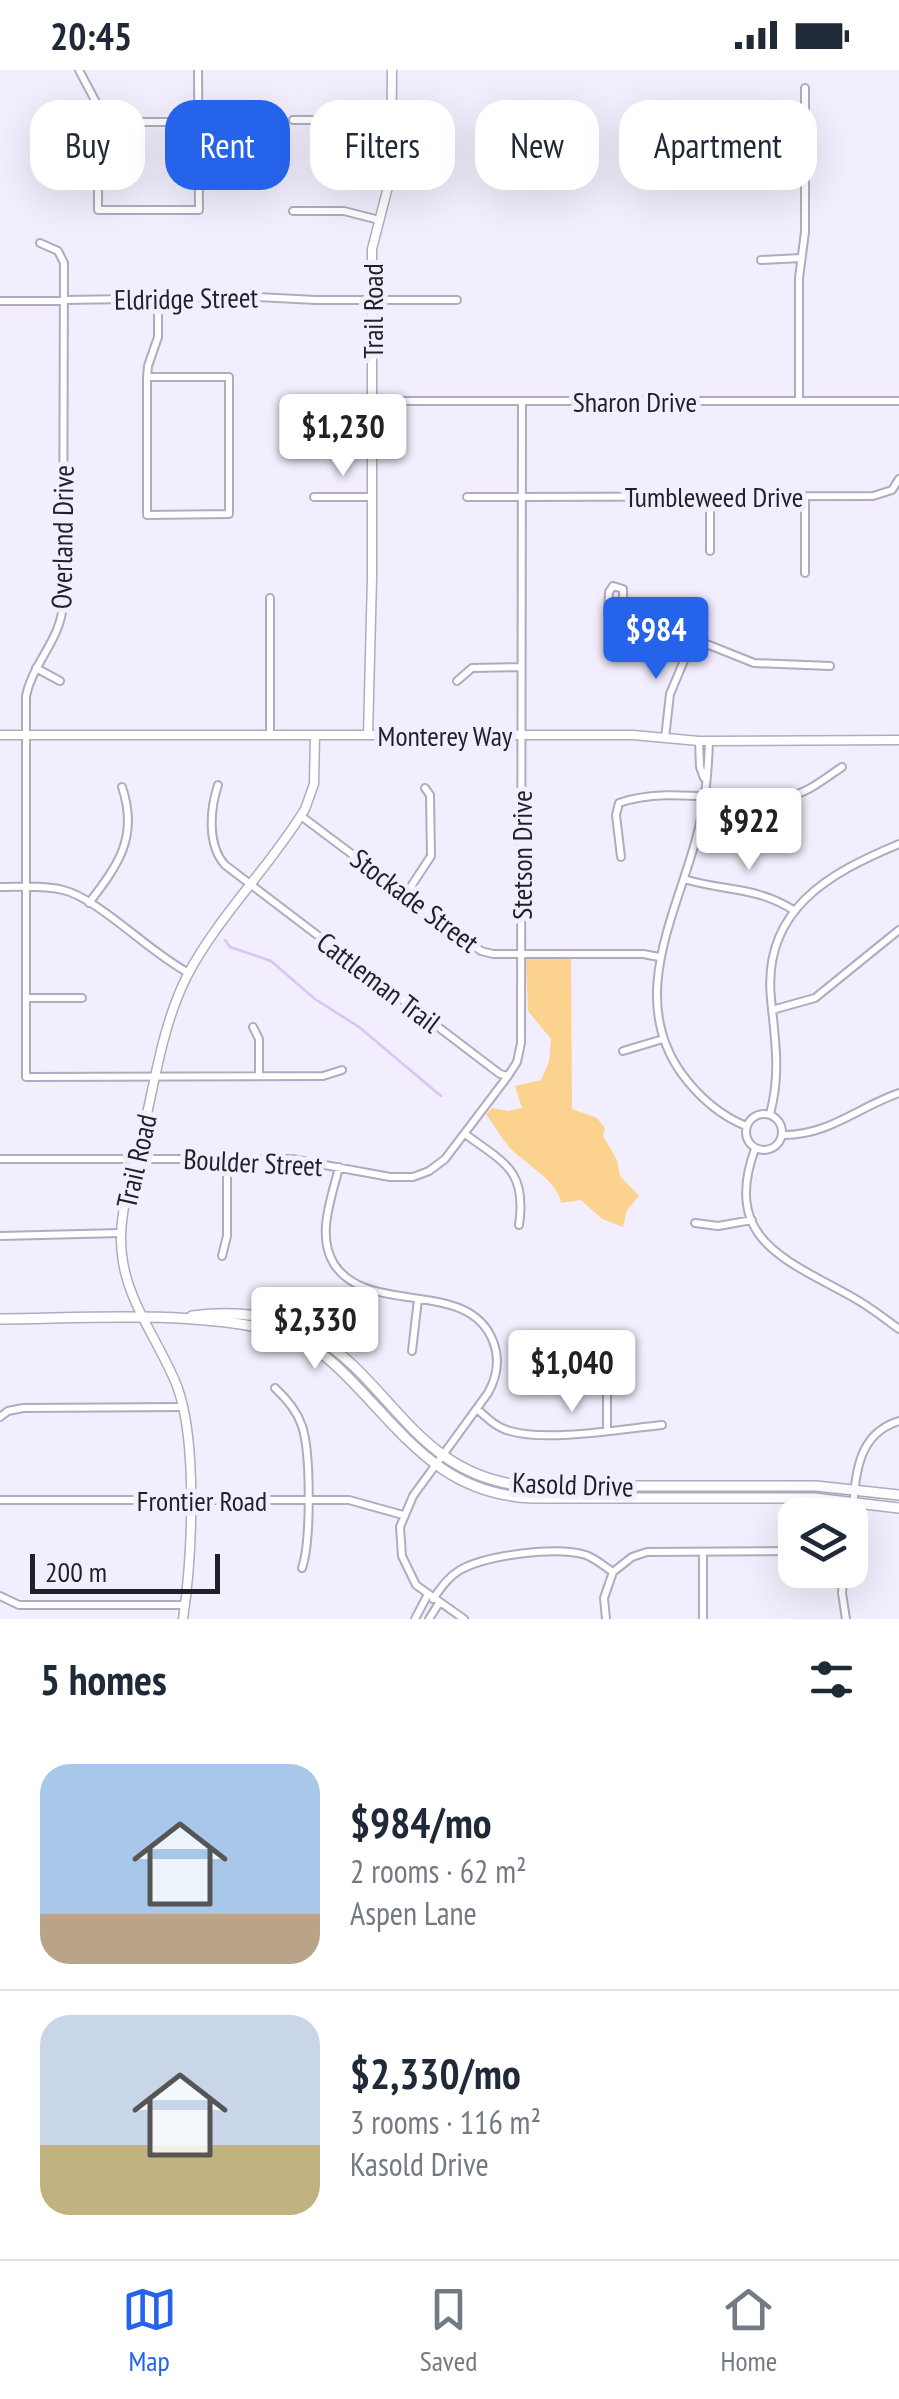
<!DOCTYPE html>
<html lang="en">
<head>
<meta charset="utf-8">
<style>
  :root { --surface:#fff; --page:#f2f2f3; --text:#1f2937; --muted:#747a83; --line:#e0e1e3; --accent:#2563eb }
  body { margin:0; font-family:"PT Sans Narrow",sans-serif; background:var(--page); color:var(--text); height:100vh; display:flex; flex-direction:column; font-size:38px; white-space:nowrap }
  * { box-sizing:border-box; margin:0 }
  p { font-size:32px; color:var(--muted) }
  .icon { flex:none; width:55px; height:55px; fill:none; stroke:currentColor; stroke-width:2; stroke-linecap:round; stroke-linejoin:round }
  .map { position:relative; height:1549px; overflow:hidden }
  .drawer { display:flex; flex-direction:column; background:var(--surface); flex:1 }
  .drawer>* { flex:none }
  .guide { position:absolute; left:30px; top:30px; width:840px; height:90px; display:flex; gap:20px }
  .controls { position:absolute; left:778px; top:1428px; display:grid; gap:20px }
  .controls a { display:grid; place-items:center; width:90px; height:90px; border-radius:20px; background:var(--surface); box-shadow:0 10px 40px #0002; font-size:50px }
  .scale { position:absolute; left:30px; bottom:25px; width:190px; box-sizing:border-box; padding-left:10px; border:5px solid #221f27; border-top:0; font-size:28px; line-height:35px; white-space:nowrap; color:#221f27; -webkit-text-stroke:8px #f2eefd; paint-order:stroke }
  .price { position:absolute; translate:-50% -85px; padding:0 22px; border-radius:10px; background:#fff; color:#222; font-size:32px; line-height:65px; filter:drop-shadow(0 2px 5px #0008) }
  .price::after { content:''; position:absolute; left:50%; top:60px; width:30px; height:22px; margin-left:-15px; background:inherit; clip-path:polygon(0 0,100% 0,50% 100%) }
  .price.on { background:var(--accent); color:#fff }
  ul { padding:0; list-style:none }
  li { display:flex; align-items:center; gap:30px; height:250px; padding:0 40px }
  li+li { border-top:2px solid var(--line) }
  li span { display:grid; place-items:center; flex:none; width:280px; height:200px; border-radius:30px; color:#555 }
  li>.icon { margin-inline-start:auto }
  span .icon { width:120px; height:120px; fill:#fffc; stroke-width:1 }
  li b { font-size:42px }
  h2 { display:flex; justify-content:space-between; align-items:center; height:120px; padding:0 40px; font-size:42px }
  .pill { padding:0 35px; border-radius:30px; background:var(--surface); box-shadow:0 10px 40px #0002; font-size:35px; line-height:90px }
  .pill.on { background:var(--accent); color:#fff }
  .status { display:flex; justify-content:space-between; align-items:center; height:70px; padding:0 50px; background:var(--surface); direction:ltr }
  .status svg { height:28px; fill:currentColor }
  .tab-bar { display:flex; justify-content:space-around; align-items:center; height:140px; border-top:2px solid var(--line); background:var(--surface); font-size:28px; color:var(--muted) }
  .tab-bar a { display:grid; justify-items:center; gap:5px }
  .tab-bar .on { color:var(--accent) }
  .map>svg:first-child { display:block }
  .green { fill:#fbd38f }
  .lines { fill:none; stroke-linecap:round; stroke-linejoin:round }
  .stream { stroke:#d5c6f5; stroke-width:2.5 }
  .minor-casing { stroke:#b1aac1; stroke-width:10 }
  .tertiary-casing { stroke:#b1aac1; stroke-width:11 }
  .secondary-casing { stroke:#b1aac1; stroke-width:12 }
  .minor { stroke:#fff; stroke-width:6 }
  .tertiary { stroke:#fff; stroke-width:8 }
  .secondary { stroke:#fff; stroke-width:9 }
  .labels { text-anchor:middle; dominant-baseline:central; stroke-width:10; stroke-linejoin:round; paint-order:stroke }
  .street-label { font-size:28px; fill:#221f27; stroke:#f2eefd }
</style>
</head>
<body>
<div class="status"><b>20:45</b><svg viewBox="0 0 49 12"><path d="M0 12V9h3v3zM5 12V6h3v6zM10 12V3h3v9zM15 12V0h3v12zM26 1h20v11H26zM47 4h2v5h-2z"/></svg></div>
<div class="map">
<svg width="899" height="1549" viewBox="0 0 899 1549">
  <rect width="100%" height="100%" fill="#f2eefd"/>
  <path class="green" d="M 571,887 L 572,1039 L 597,1048 L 605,1058 L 603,1066 L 617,1090 L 620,1106 L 639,1126 L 627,1140 L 623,1157 L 602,1149 L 581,1130 L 561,1133 C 559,1112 524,1093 509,1077 C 500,1066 494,1055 486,1044 L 492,1038 L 508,1041 L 522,1038 L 515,1016 L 541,1010 L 549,992 L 551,969 L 528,941 L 526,889 Z"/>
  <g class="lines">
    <path class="stream" d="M 225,870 L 230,877 L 271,891 L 315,929 L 359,957 L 441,1026"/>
    <defs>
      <path id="minor" d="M 79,0 L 98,36 L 98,140 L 199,140 L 198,0
        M 293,50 L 393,50
        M 98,52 L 199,52
        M 293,141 L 344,141 L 379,150
        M 40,173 L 58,181 L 64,193 L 63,534 C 61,570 33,592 26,626 L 26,1007 L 323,1006 L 342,1000
        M 761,190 L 801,188
        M 0,231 L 257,227 L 316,230 L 457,230
        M 147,307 L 229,307 L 229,444 L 147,445 L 147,307 L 148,296 L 158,267 L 158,227
        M 799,330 L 799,208 L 805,162 L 805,18
        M 314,331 L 899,331
        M 710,426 L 710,481
        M 805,426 L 805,503
        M 314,427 L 372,427
        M 467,427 L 873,426 L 892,420 L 899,409
        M 270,528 L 270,665
        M 623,551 L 623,519 L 613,516 L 609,522 L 608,545 L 613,551 L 659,555 L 754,593 L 830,596
        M 36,598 L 60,611
        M 457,611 L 472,598 L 521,597
        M 665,668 L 670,624 L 693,569
        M 699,671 L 700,697 L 704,708
        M 709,671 C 708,703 705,738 696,769 C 675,847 628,929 682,1004 C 699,1027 719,1045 746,1056
        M 218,715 C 210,739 207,775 225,795 L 500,1004 L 508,1006
        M 301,746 L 481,881 L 493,884 L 643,884 L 659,887
        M 621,787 L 616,745 L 619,733 C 671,715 732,735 786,727 C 807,724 825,708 842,697
        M 684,809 C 727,822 756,816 795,841
        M 0,817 C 20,817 44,815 63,820 C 98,828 151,884 189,903
        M 406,824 L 431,786 L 430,725 L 425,718
        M 89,833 C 118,795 139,767 122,717
        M 26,928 L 82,928
        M 772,940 L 815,928 L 899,860
        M 253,957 L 259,969 L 259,1005
        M 623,981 L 663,969
        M746 1062a18 18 0 1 1 36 0a18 18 0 1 1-36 0Z
        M 770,1044 C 781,1003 775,970 771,929 C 762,840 829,803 899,774
        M 465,1064 C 505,1093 527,1101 519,1155
        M 782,1065 C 828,1066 858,1037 899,1023
        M 755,1079 C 721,1171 789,1191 854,1228 C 870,1237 884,1248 899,1259
        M 0,1089 L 292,1089 L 390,1107 L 413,1107 L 429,1101 L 445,1089 L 508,1006 L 517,992 L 521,973 L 522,331
        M 339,1097 C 332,1127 316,1165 334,1194 C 368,1247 468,1207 493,1271 C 500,1289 497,1307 488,1323 L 413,1426 L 400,1457 L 402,1486 L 416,1515 L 464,1549
        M 695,1153 L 718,1156 L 752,1150
        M 0,1166 L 121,1163
        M 222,1186 L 227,1166 L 227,1089
        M 412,1281 L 418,1229
        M 275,1318 C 287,1329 297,1341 302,1356 C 311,1383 311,1472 302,1498
        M 477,1339 C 487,1348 497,1358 510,1361 C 547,1372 622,1359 662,1355
        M 0,1347 L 8,1341 L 23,1338 L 183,1337
        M 607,1360 L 607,1320
        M 0,1430 L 349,1430 L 403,1445
        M 850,1464 C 857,1421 849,1366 899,1351
        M 844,1500 L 842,1523 L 846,1549
        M 0,1526 L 19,1535 L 185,1535
        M 433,1529 C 441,1518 448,1507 460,1500 C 487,1485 556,1476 586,1485 C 596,1489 604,1496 613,1502 L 632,1487 L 647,1482 L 795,1481
        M 415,1549 L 427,1526
        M 429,1549 L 439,1533
        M 606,1549 L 604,1528 L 613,1502
        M 703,1549 L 703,1482"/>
      <path id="tertiary" d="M 0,665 L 633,665 L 699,671 L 899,670
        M 368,665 L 372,507 L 372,179 L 391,105 L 392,0
        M 183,1549 C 192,1489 198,1372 177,1316 C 161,1275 130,1236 123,1192 C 115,1149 132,1107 142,1066 C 155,1012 162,956 187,906 C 219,845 270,797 305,739 L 314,714 L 315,665"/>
      <path id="secondary" d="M 192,1246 C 384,1221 373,1403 527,1416 L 816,1416 L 899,1425
        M 0,1249 C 82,1249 229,1237 301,1271 C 327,1284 345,1304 365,1325 C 415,1379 453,1425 533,1428 L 814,1428 L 899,1438"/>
    </defs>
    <use href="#minor" class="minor-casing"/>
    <use href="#tertiary" class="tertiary-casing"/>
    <use href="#secondary" class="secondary-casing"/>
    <use href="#minor" class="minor"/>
    <use href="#tertiary" class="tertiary"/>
    <use href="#secondary" class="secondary"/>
  </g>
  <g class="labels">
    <g class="street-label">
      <text transform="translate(186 228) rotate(-1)">Eldridge Street</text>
      <text transform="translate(372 241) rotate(-90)">Trail Road</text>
      <text x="635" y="331">Sharon Drive</text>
      <text x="714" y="426">Tumbleweed Drive</text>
      <text transform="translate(62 467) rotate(-89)">Overland Drive</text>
      <text x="445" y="665">Monterey Way</text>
      <text transform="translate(521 785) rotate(-90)">Stetson Drive</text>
      <text transform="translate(415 830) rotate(37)">Stockade Street</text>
      <text transform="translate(379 912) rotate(37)">Cattleman Trail</text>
      <text transform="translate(136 1091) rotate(-77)">Trail Road</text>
      <text transform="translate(253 1092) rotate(3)">Boulder Street</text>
      <text transform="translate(573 1414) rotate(2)">Kasold Drive</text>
      <text x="202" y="1430">Frontier Road</text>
    </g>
  </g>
</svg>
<div class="controls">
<a><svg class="icon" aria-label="layers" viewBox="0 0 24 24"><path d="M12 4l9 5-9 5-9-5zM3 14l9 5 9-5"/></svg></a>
</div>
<div class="scale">200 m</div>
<b class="price" style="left:343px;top:409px">$1,230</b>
<b class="price on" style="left:656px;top:612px">$984</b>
<b class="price" style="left:749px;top:803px">$922</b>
<b class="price" style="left:315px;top:1302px">$2,330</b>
<b class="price" style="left:572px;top:1345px">$1,040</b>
<div class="guide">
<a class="pill">Buy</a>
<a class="pill on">Rent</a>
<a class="pill">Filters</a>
<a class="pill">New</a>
<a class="pill">Apartment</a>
</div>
</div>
<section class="drawer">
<h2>5 homes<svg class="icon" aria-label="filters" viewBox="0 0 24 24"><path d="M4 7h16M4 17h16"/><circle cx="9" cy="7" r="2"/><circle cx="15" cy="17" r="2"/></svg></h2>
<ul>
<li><span style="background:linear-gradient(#a9c7e8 75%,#b9a48a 0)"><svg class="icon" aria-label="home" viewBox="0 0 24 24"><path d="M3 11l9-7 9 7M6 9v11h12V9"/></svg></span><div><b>$984/mo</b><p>2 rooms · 62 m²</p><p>Aspen Lane</p></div></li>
<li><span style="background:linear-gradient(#c9d6e8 65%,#c2b280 0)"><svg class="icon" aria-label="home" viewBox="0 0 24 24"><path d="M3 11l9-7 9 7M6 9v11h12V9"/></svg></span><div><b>$2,330/mo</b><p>3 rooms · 116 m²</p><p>Kasold Drive</p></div></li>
</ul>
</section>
<nav class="tab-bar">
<a class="on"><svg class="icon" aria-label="map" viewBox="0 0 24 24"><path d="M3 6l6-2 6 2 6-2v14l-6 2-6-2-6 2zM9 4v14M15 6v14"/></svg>Map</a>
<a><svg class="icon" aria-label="saved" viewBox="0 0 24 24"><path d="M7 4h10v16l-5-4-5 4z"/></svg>Saved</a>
<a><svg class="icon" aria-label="home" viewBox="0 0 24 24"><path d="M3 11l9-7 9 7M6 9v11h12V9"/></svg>Home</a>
</nav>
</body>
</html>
